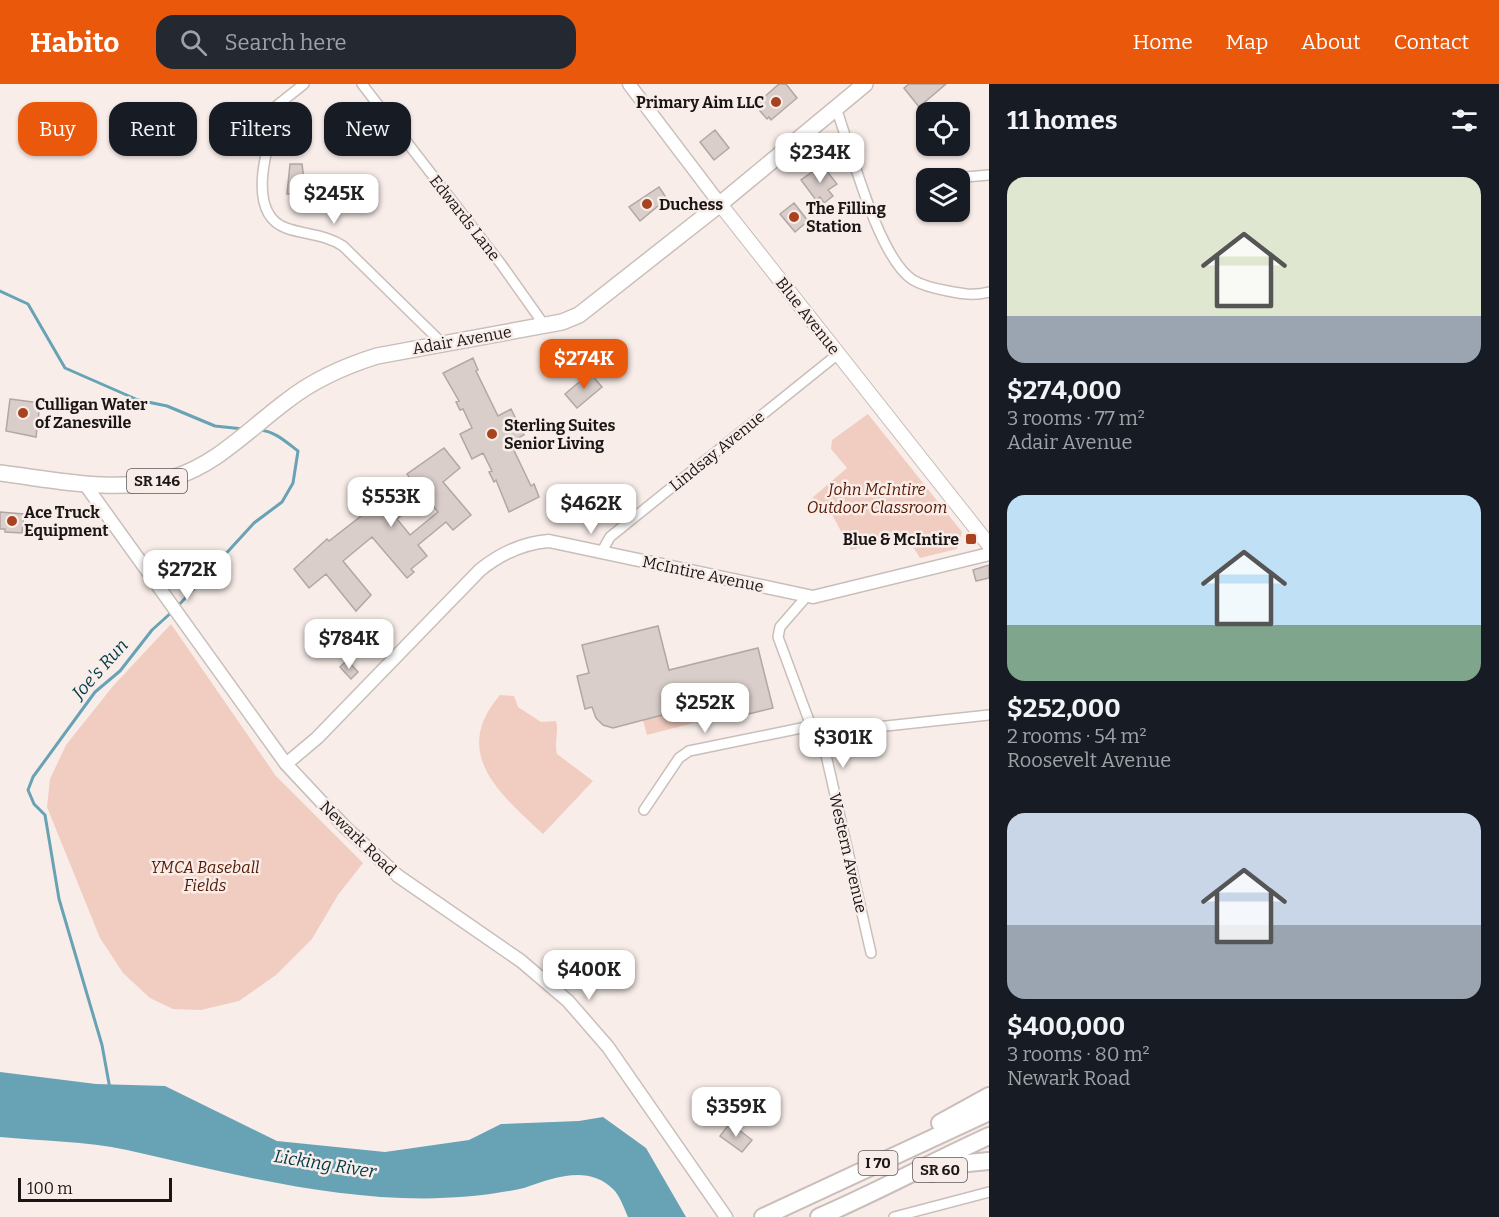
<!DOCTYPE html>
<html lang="en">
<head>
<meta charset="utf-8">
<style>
  :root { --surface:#171b24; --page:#242831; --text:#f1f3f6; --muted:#9ea1a6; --accent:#ea580c }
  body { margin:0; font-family:Bitter,serif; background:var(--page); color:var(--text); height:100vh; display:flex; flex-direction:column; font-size:22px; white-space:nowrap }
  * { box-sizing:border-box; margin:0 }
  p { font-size:20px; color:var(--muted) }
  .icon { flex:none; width:33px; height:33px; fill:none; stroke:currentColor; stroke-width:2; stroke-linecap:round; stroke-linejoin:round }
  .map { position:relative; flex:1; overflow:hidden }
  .details { display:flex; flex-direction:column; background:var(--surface); width:510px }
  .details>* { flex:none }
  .top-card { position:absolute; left:18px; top:18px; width:570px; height:54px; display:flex; gap:12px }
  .tools { position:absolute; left:916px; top:18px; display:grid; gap:12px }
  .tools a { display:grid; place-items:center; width:54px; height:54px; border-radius:12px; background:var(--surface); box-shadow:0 2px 4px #0004; font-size:30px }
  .scale { position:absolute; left:18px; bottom:15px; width:154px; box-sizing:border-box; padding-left:6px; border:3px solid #1a1615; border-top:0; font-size:16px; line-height:21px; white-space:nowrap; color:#1a1615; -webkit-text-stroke:4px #f8ede9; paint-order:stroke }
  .price { position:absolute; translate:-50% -51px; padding:0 14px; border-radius:12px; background:#fff; color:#222; font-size:20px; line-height:39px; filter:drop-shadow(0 2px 3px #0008) }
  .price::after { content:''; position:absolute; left:50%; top:36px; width:18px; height:14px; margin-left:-9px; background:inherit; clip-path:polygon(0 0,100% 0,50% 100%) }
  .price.active { background:var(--accent); color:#fff }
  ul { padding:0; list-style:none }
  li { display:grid; align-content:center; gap:12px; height:318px; padding:0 18px }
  li span { display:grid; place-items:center; height:186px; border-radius:18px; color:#555 }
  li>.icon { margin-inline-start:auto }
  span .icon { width:108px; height:108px; fill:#fffc; stroke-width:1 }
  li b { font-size:26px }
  h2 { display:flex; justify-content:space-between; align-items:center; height:72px; padding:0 18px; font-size:26px }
  .tag { padding:0 21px; border-radius:18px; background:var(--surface); box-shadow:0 2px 4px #0004; font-size:21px; line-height:54px }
  .tag.active { background:var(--accent); color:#fff }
  header { display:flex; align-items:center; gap:36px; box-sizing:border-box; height:84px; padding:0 30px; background:var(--accent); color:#fff }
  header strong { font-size:28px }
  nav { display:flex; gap:33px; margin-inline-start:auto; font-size:21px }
  .search { width:420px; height:54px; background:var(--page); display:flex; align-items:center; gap:15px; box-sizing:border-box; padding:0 21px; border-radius:18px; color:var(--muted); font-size:22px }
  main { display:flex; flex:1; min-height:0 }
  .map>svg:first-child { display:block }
  .green { fill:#f1cdc1 }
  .water { fill:#68a2b5 }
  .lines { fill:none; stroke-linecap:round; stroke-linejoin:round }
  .stream { stroke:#68a2b5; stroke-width:3 }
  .building { fill:#d9ceca; stroke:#b2a7a3; stroke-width:1.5; fill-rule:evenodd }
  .minor-casing { stroke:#c9beba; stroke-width:12 }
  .tertiary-casing { stroke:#c9beba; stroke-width:15 }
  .secondary-casing { stroke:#c9beba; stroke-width:16 }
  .primary-casing { stroke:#c9beba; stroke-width:18 }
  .motorway-casing { stroke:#c9beba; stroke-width:20 }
  .minor { stroke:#fff; stroke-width:9 }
  .tertiary { stroke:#fff; stroke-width:12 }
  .secondary { stroke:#fff; stroke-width:14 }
  .primary { stroke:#fff; stroke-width:15 }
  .motorway { stroke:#fff; stroke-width:16 }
  .poi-dot { fill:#a9421e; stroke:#f8ede9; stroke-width:2 }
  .labels { text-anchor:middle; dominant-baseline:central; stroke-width:5; stroke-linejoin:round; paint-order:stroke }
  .shield { fill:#f8ede9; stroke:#5d5655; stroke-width:1.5 }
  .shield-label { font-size:15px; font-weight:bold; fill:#1a1615 }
  .poi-label { font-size:16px; font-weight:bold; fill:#1a1615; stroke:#f8ede9; text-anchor:start }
  .street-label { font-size:16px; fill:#1a1615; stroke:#f8ede9 }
  .park-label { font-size:16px; font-style:italic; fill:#551800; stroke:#f8ede9 }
  .water-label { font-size:18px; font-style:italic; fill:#003947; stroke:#f8ede9 }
</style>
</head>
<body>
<header>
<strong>Habito</strong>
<div class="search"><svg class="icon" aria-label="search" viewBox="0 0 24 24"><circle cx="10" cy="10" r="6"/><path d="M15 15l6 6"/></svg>Search here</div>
<nav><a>Home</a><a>Map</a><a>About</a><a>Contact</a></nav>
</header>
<main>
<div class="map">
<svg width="989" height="1133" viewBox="0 0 989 1133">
  <rect width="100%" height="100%" fill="#f8ede9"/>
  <path class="green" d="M 868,330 L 962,448 L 957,465 L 920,474 L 906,452 L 851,466 L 827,421 L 819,426 L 812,414 L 847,384 L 831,365 L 832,356 Z
    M 171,540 L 276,692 L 363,779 L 338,811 L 312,855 L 276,891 L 239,917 L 201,926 L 173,925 L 150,914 L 123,889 L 100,854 L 47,723 L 50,695 L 66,661 L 113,602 Z
    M 500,611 L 514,612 L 518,623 L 541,638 L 556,637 C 559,648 554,658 557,670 L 593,697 L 543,750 C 500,710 450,669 500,611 Z
    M 720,616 L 724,631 L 647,651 L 643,636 Z"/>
  <path class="water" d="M 0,988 L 96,1000 L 165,1002 L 277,1057 L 385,1068 L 469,1056 L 501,1040 L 579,1037 L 603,1033 L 646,1064 L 686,1133 L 628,1133 C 624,1124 620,1112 613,1105 C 588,1080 553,1094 524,1104 C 392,1133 255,1095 127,1066 C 86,1057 41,1057 0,1053 Z"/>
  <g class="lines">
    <path class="stream" d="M 0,207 L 28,220 L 65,284 L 138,316 L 167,322 L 215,342 L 243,345
      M 177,523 L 254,439 L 282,418 L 293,399 L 298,367 C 286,358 275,347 259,346
      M 110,1005 L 102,961 L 59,815 L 45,731 L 34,720 L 28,706 L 33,693 L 95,608 L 120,587 L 152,546 L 173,527"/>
  </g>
  <path class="building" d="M 779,0 L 786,0 L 797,14 L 771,36 L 769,33 L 767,35 L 755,21 Z
    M 909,0 L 946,0 L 919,23 L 904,4 Z
    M 715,46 L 729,64 L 714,76 L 700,58 Z
    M 290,80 L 302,80 L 306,110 L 287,110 Z
    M 822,81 L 837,100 L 828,106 L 833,112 L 824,119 L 820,113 L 816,116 L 801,96 Z
    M 659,103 L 665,112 L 664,117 L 640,137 L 629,123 Z
    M 794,119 L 808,137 L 795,148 L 780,130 Z
    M 473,274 L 478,286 L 476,287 L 498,332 L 511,325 L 524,351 L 510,358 L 531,402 L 534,400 L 539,413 L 509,428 L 496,396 L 494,398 L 489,388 L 492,387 L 483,369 L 472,375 L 460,350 L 472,344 L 463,325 L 460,326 L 456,318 L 459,317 L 443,289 Z
    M 590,289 L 602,303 L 577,324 L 565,310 Z
    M 10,315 L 40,319 L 36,353 L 6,347 Z
    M 444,364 L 460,384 L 443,398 L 471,431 L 453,446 L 446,438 L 418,461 L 427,472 L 411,485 L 414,488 L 407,494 L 372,453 L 343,477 L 371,511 L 356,527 L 326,490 L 309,504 L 294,485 L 327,455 L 329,457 L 361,432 L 358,428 L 378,412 L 380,416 L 409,393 L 407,390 ZM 425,412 L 438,428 L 410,451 L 397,435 Z
    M 0,428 L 24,430 L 22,449 L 5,448 L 5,445 L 0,445 Z
    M 989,481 L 989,494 L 976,497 L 973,486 Z
    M 658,542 L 669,586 L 758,564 L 773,624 L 740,632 L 735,612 L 613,644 L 603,641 L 596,634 L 592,623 L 585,625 L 577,592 L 589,589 L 582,561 Z
    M 347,576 L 358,588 L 351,595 L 340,583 Z
    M 730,1039 L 752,1056 L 742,1068 L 720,1052 Z"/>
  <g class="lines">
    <defs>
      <path id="minor" d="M 362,0 L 501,180 L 545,242
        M 279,20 C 271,51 242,128 286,144 C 305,151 325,150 343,162 L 443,260
        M 836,24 C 851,65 878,174 913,196 C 923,202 937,205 948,207 C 963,210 974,212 989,208
        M 270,27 L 304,0
        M 954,94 L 989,91
        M 601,469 L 610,453 L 626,440 L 838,270
        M 807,512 L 780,543 L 778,553 L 811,642 L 821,649 L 871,869
        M 821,649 L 989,631
        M 644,726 L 679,674 L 689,667 L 811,642
        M 894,1133 L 989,1108"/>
      <path id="tertiary" d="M 629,0 L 720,120
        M 84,399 L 286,680 L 345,743 L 398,792 L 521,877 L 568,917 L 608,963 L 726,1133
        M 286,680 L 317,654 L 480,486 C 501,469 523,459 549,457 L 813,513 L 989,470"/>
      <path id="secondary" d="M 720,120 L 989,461"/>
      <path id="primary" d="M 0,389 C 56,396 116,410 172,394 C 218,380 250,344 288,316 C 315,295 345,282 377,272 L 562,238 L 579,231 L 720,120 L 865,0"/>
      <path id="motorway" d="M 940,1039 L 989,1012
        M 931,1089 L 958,1080 L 989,1077
        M 763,1133 L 989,1028
        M 819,1133 C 877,1108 932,1078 989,1052"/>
    </defs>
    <use href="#minor" class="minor-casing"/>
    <use href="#tertiary" class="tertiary-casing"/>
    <use href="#secondary" class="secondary-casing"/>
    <use href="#primary" class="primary-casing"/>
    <use href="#motorway" class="motorway-casing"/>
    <use href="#minor" class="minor"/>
    <use href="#tertiary" class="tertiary"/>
    <use href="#secondary" class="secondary"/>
    <use href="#primary" class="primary"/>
    <use href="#motorway" class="motorway"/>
  </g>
  <g class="poi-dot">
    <circle cx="776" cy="18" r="6"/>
    <circle cx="647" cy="120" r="6"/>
    <circle cx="794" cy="133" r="6"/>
    <circle cx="23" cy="329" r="6"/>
    <circle cx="492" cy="350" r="6"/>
    <circle cx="12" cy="437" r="6"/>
    <rect x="965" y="449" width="12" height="12" rx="3"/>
  </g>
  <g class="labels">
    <g class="shield">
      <rect x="127" y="385" width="60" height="24" rx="4.5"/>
      <rect x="858.5" y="1067" width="39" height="24" rx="4.5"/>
      <rect x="913" y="1074" width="54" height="24" rx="4.5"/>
    </g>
    <g class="shield-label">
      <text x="157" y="397">SR 146</text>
      <text x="878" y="1079">I 70</text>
      <text x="940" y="1086">SR 60</text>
    </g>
    <g class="poi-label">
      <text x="764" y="18" text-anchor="end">Primary Aim LLC</text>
      <text x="659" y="120">Duchess</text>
      <text x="806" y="124">The Filling<tspan x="806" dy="18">Station</tspan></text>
      <text x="35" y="320">Culligan Water<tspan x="35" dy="18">of Zanesville</tspan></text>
      <text x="504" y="341">Sterling Suites<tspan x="504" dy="18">Senior Living</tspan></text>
      <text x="24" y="428">Ace Truck<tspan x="24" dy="18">Equipment</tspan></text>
      <text x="959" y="455" text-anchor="end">Blue &amp; McIntire</text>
    </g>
    <g class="street-label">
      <text transform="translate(465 134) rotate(52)">Edwards Lane</text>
      <text transform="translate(808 232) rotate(52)">Blue Avenue</text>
      <text transform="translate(462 256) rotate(-10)">Adair Avenue</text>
      <text transform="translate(717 367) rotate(-39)">Lindsay Avenue</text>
      <text transform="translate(703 490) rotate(12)">McIntire Avenue</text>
      <text transform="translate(358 754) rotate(44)">Newark Road</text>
      <text transform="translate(848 769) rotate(77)">Western Avenue</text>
    </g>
    <g class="park-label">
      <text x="877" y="405">John McIntire<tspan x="877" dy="18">Outdoor Classroom</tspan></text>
      <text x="205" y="783">YMCA Baseball<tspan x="205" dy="18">Fields</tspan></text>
    </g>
    <g class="water-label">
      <text transform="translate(100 585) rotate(-48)">Joe's Run</text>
      <text transform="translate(325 1080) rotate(9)">Licking River</text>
    </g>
  </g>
</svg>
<div class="tools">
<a><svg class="icon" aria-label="locate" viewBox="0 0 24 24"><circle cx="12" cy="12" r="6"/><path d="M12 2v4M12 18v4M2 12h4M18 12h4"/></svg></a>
<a><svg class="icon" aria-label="layers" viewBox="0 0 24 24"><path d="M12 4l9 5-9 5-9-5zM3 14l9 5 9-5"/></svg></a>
</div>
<div class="scale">100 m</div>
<b class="price" style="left:820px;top:100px">$234K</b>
<b class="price" style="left:334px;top:141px">$245K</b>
<b class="price active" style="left:584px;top:306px">$274K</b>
<b class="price" style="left:391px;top:444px">$553K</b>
<b class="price" style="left:591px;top:451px">$462K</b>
<b class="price" style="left:187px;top:517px">$272K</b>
<b class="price" style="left:349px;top:586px">$784K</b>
<b class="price" style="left:705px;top:650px">$252K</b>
<b class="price" style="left:843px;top:685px">$301K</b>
<b class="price" style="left:589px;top:917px">$400K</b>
<b class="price" style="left:736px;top:1054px">$359K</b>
<div class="top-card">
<a class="tag active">Buy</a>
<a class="tag">Rent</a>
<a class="tag">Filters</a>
<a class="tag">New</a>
</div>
</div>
<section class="details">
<h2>11 homes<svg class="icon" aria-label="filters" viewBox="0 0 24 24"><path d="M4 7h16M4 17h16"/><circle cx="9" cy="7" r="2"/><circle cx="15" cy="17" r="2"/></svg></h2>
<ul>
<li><span style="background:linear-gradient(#dfe7d0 75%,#9aa5b1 0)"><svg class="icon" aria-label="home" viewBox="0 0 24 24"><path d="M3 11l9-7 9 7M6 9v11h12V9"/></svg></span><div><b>$274,000</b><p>3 rooms · 77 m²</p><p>Adair Avenue</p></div></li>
<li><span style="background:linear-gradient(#bfe0f5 70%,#7fa58c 0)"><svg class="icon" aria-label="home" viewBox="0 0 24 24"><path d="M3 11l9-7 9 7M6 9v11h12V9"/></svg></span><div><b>$252,000</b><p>2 rooms · 54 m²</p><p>Roosevelt Avenue</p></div></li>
<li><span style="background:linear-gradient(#c9d6e8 60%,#9aa5b1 0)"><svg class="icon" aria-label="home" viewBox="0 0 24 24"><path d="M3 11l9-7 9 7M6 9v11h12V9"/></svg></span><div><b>$400,000</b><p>3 rooms · 80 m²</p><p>Newark Road</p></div></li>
</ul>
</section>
</main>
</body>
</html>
